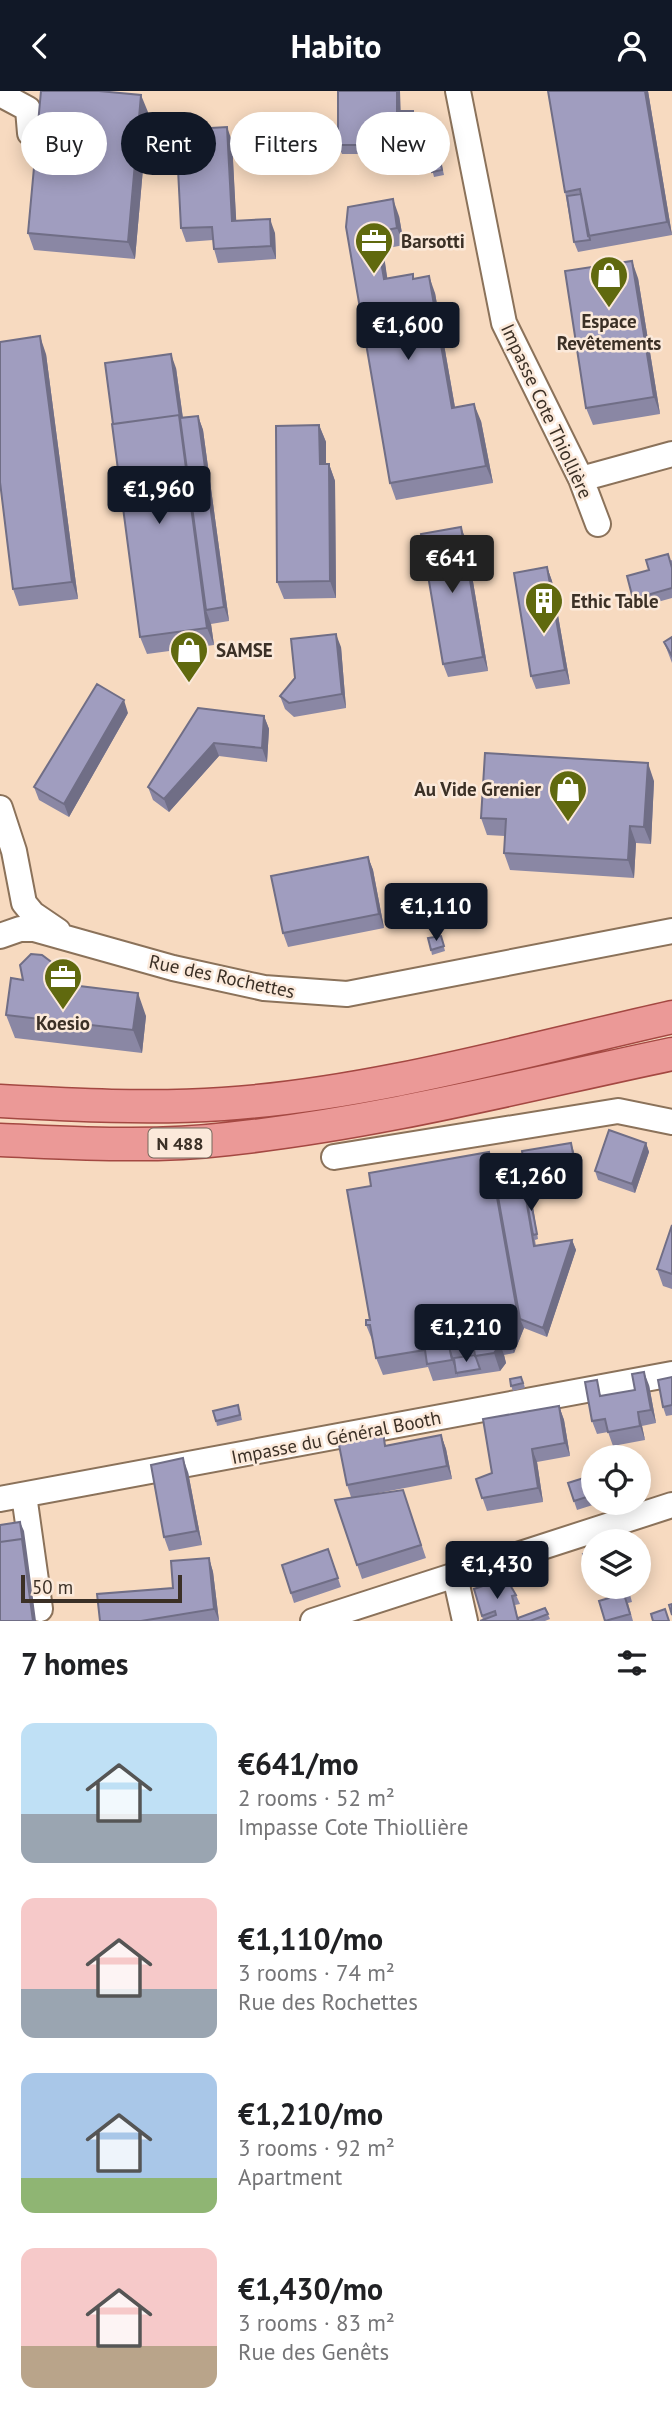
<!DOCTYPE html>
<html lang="en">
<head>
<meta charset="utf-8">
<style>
  :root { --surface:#fff; --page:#f2f2f2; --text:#202124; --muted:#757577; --accent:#111827 }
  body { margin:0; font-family:"PT Sans",sans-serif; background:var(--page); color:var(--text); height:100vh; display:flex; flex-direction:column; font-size:26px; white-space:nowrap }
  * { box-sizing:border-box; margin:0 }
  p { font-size:23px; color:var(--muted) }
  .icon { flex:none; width:38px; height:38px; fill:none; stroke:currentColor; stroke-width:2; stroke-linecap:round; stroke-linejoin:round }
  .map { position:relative; height:1530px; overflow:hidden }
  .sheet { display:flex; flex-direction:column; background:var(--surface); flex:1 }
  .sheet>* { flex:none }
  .hud { position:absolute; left:21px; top:21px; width:630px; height:63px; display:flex; gap:14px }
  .tools { position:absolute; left:581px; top:1354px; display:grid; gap:14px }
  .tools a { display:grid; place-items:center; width:70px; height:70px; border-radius:50%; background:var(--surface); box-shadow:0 4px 18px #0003; font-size:35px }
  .scale { position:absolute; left:21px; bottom:18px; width:161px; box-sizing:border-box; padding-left:7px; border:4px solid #3b3026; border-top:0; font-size:19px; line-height:24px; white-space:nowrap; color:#3b3026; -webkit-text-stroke:5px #fbe9da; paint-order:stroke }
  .price { position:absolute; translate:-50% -60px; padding:0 16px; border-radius:7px; background:var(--accent); color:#fff; font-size:23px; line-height:46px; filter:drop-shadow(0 2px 4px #0008) }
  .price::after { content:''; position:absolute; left:50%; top:42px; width:21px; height:16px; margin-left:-10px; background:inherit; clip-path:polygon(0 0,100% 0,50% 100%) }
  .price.current { background:#222; color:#fff }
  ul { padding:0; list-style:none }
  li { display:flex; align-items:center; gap:21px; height:175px; padding:0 21px }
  li span { display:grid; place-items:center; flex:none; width:196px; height:140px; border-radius:14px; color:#555 }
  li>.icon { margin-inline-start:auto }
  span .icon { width:84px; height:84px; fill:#fffc; stroke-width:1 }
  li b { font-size:30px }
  h2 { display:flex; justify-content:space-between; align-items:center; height:84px; padding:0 21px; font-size:30px }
  .tag { padding:0 24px; border-radius:32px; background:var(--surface); box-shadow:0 4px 18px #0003; font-size:24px; line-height:63px }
  .tag.current { background:var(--accent); color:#fff }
  header { display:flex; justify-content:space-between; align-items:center; height:91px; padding:0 21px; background:var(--accent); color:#fff; font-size:32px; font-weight:600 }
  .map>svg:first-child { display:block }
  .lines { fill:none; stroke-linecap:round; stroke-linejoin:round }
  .minor-casing { stroke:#8b725a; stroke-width:28 }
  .major-casing { stroke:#a44842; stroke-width:35 }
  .minor { stroke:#fff; stroke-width:24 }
  .major { stroke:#eb9997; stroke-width:32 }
  .wall { fill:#8a87a4 }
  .shaded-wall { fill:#706e86 }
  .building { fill:#a09dbf; stroke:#706e86; stroke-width:2 }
  .labels { text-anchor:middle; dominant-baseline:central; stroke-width:5; stroke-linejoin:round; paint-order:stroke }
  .shield { fill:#fbe9da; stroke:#75685c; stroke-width:2 }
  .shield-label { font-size:18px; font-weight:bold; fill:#3b3026 }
  .poi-label { font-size:19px; font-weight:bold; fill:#3b3026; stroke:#fbe9da; text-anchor:start }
  .street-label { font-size:19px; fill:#3b3026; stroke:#fbe9da }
</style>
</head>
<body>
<header><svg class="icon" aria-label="back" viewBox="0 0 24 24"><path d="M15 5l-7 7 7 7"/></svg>Habito<svg class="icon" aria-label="person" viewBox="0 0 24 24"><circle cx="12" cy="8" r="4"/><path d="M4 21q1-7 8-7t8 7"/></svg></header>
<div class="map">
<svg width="672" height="1530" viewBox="0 0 672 1530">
  <rect width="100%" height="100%" fill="#f7dac0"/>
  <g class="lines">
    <defs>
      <path id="minor" d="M 458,0 L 504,232 L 581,388 L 598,433
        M 0,3 L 28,18 L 30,42
        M 581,388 L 672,363
        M 0,717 L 14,760 L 24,812 L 33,823 L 58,840
        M 0,845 L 20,838 L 34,838 L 173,877 L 264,897 L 347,903 L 672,840
        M 334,1066 L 618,1020 L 672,1031
        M 24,1404 L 40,1518
        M 0,1408 L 672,1283
        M 455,1485 L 465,1530
        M 313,1530 L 672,1414"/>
      <path id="major" d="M 0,1010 C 74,1014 149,1018 223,1013 C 373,1003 525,959 672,926
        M 0,1049 C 76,1052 152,1057 228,1048 C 378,1032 525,994 672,963"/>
    </defs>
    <use href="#minor" class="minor-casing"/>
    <use href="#major" class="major-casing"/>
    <use href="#minor" class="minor"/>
    <use href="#major" class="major"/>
  </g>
  <path class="wall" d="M 338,0 L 400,0 L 400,20 L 416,29 L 416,63 L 342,63 L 338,54 Z
    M 548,0 L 648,0 L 672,144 L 578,161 L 574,151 L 565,101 Z
    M 148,21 L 135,168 L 34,159 L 28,142 Z
    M 232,50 L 236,130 L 275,142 L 276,168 L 218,172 L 214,158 L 213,149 L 186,151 L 181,137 Z
    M 438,58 L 444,84 L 434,86 L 431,74 L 425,75 L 423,71 Z
    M 399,125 L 404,154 L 383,158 L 387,188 L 414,188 L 435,202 L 455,316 L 481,330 L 493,392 L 396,409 L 390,392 L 346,136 Z
    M 638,187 L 660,323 L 593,334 L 586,317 Z
    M 46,263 L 78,508 L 19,515 L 13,498 Z
    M 176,277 L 183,327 L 198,325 L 203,339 L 229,530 L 211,533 L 214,554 L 147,563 L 140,546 Z
    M 319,334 L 326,351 L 326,373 L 329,373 L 335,390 L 336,507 L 284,508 L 277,491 Z
    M 466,449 L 488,580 L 448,586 L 443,573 Z
    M 672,469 L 672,507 L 636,517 L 633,508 L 649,479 Z
    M 547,476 L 552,490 L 570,593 L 536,598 L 531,585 Z
    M 672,546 L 672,572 L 664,551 Z
    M 341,556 L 346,617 L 294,626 L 285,618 L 280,605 L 295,587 Z
    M 198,617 L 264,625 L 269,638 L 267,671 L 219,665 L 169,721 L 153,709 L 148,696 Z
    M 128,622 L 69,726 L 39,709 L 34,696 Z
    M 654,690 L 651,753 L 636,752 L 634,787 L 510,779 L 504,762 L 505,745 L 487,744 L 481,727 Z
    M 368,766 L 373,779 L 384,837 L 288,856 L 283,842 Z
    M 441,845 L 445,860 L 432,864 L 431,859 Z
    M 63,883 L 67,894 L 146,925 L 142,962 L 15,947 L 6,924 Z
    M 646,1052 L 649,1061 L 635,1102 L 598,1089 L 595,1080 Z
    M 574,1061 L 579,1088 L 569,1090 L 571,1103 L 532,1109 L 538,1148 L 535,1149 L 536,1155 L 572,1149 L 576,1159 L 547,1246 L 524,1237 L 514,1262 L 504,1264 L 506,1272 L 500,1280 L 433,1290 L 428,1276 L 383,1284 L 376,1267 L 373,1251 L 366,1234 L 370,1229 L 495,1078 L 499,1099 L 528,1100 Z
    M 672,1134 L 672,1198 L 663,1195 L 657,1178 Z
    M 672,1286 L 672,1324 L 666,1325 L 663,1316 Z
    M 523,1290 L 525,1297 L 513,1300 L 511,1295 Z
    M 649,1294 L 656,1332 L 642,1335 L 645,1349 L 613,1355 L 608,1341 L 597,1343 L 592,1330 L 602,1305 L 635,1299 Z
    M 559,1315 L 564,1329 L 570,1365 L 537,1371 L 543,1411 L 487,1420 L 476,1388 L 492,1382 Z
    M 240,1319 L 242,1329 L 217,1335 L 216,1330 Z
    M 441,1344 L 446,1358 L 452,1388 L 368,1404 L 403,1399 L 426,1467 L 362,1488 L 335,1409 L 351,1406 L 347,1394 L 388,1354 Z
    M 639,1377 L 645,1397 L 639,1399 Z
    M 188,1381 L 202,1454 L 169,1460 L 164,1446 Z
    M 593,1384 L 593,1412 L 599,1412 L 577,1419 L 574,1410 Z
    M 328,1458 L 341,1496 L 294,1512 L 282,1474 Z
    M 209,1467 L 213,1481 L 219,1530 L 100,1530 L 173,1497 Z
    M 606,1496 L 628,1496 L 632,1511 L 628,1512 L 633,1530 L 605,1530 L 609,1507 Z
    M 474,1498 L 516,1504 L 520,1513 L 515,1514 L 518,1527 L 545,1517 L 550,1528 L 545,1530 L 480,1530 L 483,1529 Z"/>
  <path class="shaded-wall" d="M 397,0 L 400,0 L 401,29 L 397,20 Z
    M 645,0 L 648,0 L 672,144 L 667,131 Z
    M 141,4 L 148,21 L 135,168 L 128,151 Z
    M 413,20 L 416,29 L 416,63 L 413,54 Z
    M 227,36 L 232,50 L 237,144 L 232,130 Z
    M 393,108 L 399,125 L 404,154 L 397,137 Z
    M 270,128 L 275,142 L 276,168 L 271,155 Z
    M 376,141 L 383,158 L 390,205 L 384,188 Z
    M 632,170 L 638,187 L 660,323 L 654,306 Z
    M 429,185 L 435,202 L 458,334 L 452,317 Z
    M 40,245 L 46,263 L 78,508 L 72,491 Z
    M 171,263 L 176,277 L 209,519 L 206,519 L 211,533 L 214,554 L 207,537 Z
    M 474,313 L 481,330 L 493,392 L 486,375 Z
    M 198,325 L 203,339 L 229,530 L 224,516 Z
    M 319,334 L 326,351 L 326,390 L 320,373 Z
    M 329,373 L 335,390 L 336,507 L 330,490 Z
    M 461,436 L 466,449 L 488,580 L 483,566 Z
    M 547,476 L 552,490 L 570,593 L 565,579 Z
    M 336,543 L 341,556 L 346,617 L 342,603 Z
    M 124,609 L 128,622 L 69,726 L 64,713 Z
    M 264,625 L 269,638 L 267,671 L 262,657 Z
    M 214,652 L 219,665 L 169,721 L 164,708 Z
    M 648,672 L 654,690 L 651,753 L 644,736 Z
    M 630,735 L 636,752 L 634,787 L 628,769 Z
    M 368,766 L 373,779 L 384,837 L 379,823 Z
    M 138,902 L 146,925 L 142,962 L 133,939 Z
    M 571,1052 L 574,1061 L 579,1088 L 576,1079 Z
    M 646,1052 L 649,1061 L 635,1102 L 632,1093 Z
    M 489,1061 L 495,1078 L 522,1229 L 520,1228 L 524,1237 L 514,1262 L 508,1245 Z
    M 566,1081 L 569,1090 L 571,1103 L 568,1094 Z
    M 572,1149 L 576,1159 L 547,1246 L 543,1237 Z
    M 498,1247 L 504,1264 L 506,1272 L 500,1280 L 494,1262 Z
    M 449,1255 L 455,1272 L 458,1286 L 452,1269 Z
    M 644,1281 L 649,1294 L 656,1332 L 651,1319 Z
    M 559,1315 L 564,1329 L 570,1365 L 565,1352 Z
    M 638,1321 L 642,1335 L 645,1349 L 640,1335 Z
    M 441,1344 L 446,1358 L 452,1388 L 447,1375 Z
    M 532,1358 L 537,1371 L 543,1411 L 538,1397 Z
    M 183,1367 L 188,1381 L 202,1454 L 197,1440 Z
    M 20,1431 L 24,1440 L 27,1462 L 23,1452 Z
    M 22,1448 L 27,1462 L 36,1530 L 33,1530 Z
    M 209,1467 L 213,1481 L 219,1530 L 214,1518 Z"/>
  <path class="building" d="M 41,0 L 99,0 L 141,4 L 128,151 L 28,142 Z
    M 338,0 L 397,0 L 397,20 L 413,20 L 413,54 L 338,54 Z
    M 548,0 L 645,0 L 667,131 L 588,145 L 580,98 L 565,101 Z
    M 227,36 L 232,130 L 270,128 L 271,155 L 214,158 L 212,136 L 181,137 L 176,39 Z
    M 438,58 L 442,79 L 432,81 L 430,69 L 423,71 L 421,61 Z
    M 581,103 L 590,149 L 574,151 L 567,105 Z
    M 393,108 L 397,137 L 376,141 L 384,188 L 413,183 L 413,188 L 429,185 L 452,317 L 474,313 L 486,375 L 390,392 L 346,136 L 348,116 Z
    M 632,170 L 654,306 L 586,317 L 565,180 Z
    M 40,245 L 72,491 L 13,498 L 0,391 L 0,251 Z
    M 171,263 L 180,327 L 179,324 L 113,333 L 105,272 Z
    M 179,324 L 207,537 L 140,546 L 112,333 Z
    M 198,325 L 224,516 L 206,519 L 180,327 Z
    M 319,334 L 320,373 L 329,373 L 330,490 L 277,491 L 276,335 Z
    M 461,436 L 483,566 L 443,573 L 421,443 Z
    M 668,463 L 672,477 L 672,497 L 633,508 L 627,485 L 649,479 L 646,469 Z
    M 547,476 L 565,579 L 531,585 L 514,482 Z
    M 336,543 L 342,603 L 289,612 L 280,605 L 295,587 L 291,548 Z
    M 672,546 L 672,565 L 664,551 Z
    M 97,593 L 124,609 L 64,713 L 34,696 Z
    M 198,617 L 264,625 L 262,657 L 214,652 L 164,708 L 148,696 Z
    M 485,662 L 648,672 L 644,736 L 630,735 L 628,769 L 504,762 L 506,728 L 481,727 Z
    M 368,766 L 379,823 L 283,842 L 271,785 Z
    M 441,845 L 444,855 L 431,859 L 428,847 Z
    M 31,863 L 42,864 L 58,876 L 63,883 L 63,893 L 138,902 L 133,939 L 6,924 L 11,887 L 23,889 L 20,874 Z
    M 609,1039 L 646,1052 L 632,1093 L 595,1080 Z
    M 571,1052 L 576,1079 L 566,1081 L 568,1094 L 528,1100 L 522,1060 Z
    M 489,1061 L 517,1220 L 508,1245 L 498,1247 L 499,1255 L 494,1262 L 475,1265 L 473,1251 L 449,1255 L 452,1269 L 427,1273 L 425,1259 L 376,1267 L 370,1234 L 366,1234 L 366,1229 L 370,1229 L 347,1099 L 371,1095 L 369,1082 Z
    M 524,1096 L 534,1155 L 572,1149 L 543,1237 L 520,1228 L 497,1100 Z
    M 525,1100 L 529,1100 L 528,1100 L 530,1106 L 537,1143 L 533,1144 Z
    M 672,1134 L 672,1183 L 657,1178 Z
    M 475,1264 L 480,1278 L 456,1282 L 454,1267 Z
    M 644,1281 L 651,1319 L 638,1321 L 640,1335 L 608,1341 L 605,1328 L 592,1330 L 585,1291 L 597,1289 L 600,1305 L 635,1299 L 632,1283 Z
    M 521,1286 L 523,1292 L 511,1295 L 510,1288 Z
    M 672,1286 L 672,1314 L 663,1316 L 658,1289 Z
    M 238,1314 L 240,1324 L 216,1330 L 213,1320 Z
    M 559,1315 L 565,1352 L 532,1358 L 538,1397 L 482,1407 L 476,1388 L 492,1382 L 483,1328 Z
    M 383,1340 L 385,1355 L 441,1344 L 447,1375 L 347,1394 L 338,1349 Z
    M 183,1367 L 197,1440 L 164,1446 L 151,1374 Z
    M 639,1377 L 642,1387 L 639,1388 Z
    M 593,1384 L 593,1404 L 574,1410 L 568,1392 Z
    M 403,1399 L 421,1454 L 357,1474 L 335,1409 Z
    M 20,1431 L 23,1452 L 22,1448 L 0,1451 L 0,1434 Z
    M 22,1448 L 33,1530 L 0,1530 L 0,1451 Z
    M 328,1458 L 338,1487 L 291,1502 L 282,1474 Z
    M 593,1460 L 593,1485 L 590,1486 L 583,1463 Z
    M 209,1467 L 214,1518 L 141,1530 L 100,1530 L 97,1503 L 173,1497 L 171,1470 Z
    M 506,1487 L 516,1504 L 512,1505 L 518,1530 L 480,1530 L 496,1524 L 495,1520 L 482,1525 L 474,1498 Z
    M 606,1496 L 627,1496 L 629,1502 L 624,1503 L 630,1523 L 605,1530 L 599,1510 L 609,1507 Z
    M 672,1513 L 672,1524 L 669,1514 Z
    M 545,1517 L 548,1523 L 530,1530 L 518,1530 L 518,1527 Z
    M 665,1518 L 669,1530 L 653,1530 L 651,1523 Z"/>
  <defs>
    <symbol id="office-pin" viewBox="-11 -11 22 30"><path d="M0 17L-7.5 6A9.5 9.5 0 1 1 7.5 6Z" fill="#60690e" stroke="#fbe9da"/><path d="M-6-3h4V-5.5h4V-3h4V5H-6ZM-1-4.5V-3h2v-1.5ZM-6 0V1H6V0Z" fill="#fff"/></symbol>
    <symbol id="shop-pin" viewBox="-11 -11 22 30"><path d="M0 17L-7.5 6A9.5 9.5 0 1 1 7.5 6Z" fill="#60690e" stroke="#fbe9da"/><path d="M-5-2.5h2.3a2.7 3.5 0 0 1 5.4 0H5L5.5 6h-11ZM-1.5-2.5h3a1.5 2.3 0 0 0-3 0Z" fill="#fff"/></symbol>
    <symbol id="building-pin" viewBox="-11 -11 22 30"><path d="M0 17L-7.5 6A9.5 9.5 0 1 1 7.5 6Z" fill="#60690e" stroke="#fbe9da"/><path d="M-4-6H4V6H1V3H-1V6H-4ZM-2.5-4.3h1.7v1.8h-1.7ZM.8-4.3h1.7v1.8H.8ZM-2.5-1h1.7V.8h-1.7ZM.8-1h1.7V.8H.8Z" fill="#fff"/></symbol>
  </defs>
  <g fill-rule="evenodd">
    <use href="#office-pin" x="352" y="128" width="44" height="60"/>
    <use href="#shop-pin" x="587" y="162" width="44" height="60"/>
    <use href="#building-pin" x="522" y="488" width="44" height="60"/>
    <use href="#shop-pin" x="167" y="537" width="44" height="60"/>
    <use href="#shop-pin" x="546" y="676" width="44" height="60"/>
    <use href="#office-pin" x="41" y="864" width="44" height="60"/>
  </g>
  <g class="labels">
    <rect class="shield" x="148.5" y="1037.5" width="63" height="29" rx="5"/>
    <g class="shield-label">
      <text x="180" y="1052">N 488</text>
    </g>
    <g class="poi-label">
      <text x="401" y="150">Barsotti</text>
      <text x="609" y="230" text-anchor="middle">Espace<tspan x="609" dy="22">Revêtements</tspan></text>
      <text x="571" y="510">Ethic Table</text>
      <text x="216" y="559">SAMSE</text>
      <text x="541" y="698" text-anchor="end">Au Vide Grenier</text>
      <text x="63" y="932" text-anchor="middle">Koesio</text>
    </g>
    <g class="street-label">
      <text transform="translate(547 320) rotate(65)">Impasse Cote Thiollière</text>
      <text transform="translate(222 885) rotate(12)">Rue des Rochettes</text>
      <text transform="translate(336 1346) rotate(-11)">Impasse du Général Booth</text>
    </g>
  </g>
</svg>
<div class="tools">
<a><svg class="icon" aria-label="locate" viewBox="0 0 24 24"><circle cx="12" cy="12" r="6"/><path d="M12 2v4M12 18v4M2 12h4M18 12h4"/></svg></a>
<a><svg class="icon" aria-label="layers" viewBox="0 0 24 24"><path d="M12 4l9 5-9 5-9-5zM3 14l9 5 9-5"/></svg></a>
</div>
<div class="scale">50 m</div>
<b class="price" style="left:408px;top:271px">€1,600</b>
<b class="price" style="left:159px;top:435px">€1,960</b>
<b class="price current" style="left:452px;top:504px">€641</b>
<b class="price" style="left:436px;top:852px">€1,110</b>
<b class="price" style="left:531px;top:1122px">€1,260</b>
<b class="price" style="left:466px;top:1273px">€1,210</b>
<b class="price" style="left:497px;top:1510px">€1,430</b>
<div class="hud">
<a class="tag">Buy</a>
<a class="tag current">Rent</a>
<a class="tag">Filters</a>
<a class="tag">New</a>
</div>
</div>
<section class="sheet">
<h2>7 homes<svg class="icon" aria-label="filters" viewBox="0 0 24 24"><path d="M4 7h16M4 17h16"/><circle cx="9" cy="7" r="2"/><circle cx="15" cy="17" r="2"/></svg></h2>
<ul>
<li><span style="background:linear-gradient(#bfe0f5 65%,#9aa5b1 0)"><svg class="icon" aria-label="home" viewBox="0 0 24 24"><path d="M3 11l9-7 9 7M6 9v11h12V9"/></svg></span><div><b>€641/mo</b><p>2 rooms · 52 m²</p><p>Impasse Cote Thiollière</p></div></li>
<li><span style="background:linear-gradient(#f6c9c9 65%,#9aa5b1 0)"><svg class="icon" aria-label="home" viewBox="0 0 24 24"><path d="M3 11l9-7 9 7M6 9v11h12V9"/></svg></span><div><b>€1,110/mo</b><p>3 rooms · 74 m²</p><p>Rue des Rochettes</p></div></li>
<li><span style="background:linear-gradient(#a9c7e8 75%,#8fb573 0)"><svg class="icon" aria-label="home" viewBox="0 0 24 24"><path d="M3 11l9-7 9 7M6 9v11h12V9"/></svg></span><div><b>€1,210/mo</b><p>3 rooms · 92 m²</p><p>Apartment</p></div></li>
<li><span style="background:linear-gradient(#f6c9c9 70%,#b9a48a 0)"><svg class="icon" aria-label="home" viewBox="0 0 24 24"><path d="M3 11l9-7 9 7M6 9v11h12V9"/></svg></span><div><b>€1,430/mo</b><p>3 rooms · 83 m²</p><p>Rue des Genêts</p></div></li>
</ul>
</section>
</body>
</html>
